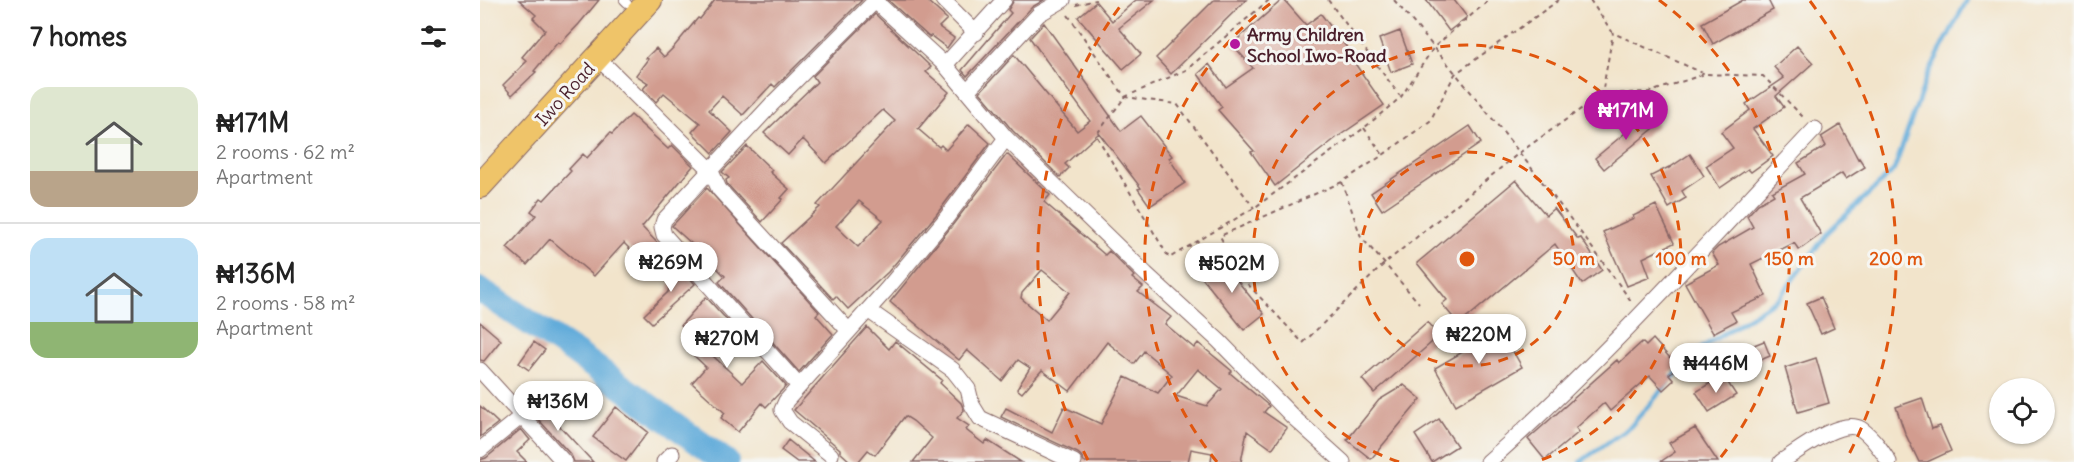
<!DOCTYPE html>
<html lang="en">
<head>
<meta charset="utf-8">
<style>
  :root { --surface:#fff; --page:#f6f6f6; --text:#222; --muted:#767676; --line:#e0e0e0; --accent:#b5179e }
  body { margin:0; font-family:Delius,sans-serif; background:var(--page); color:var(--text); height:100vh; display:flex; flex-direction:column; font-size:22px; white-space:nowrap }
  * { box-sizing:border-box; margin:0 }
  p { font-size:20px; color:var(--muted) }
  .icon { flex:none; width:33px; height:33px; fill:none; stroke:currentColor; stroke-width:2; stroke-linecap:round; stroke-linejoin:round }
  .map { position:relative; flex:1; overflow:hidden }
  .drawer { display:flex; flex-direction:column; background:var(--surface); width:480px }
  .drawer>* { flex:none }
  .buttons { position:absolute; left:1509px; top:378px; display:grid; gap:12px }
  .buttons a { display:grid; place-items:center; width:66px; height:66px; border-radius:50%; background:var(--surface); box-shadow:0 2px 4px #0004; font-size:30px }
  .price { position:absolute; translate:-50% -51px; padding:0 14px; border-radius:21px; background:#fff; color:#222; font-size:20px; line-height:39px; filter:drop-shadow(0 2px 3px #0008) }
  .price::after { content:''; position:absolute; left:50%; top:36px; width:18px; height:14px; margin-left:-9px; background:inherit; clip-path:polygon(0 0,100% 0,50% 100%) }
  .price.current { background:var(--accent); color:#fff }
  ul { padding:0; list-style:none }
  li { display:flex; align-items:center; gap:18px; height:150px; padding:0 30px }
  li+li { border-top:2px solid var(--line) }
  li span { display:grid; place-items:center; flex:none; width:168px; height:120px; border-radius:18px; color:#555 }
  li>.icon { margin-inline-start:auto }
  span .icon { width:72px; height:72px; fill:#fffc; stroke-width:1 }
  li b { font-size:26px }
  h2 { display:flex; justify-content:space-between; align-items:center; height:72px; padding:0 30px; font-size:26px }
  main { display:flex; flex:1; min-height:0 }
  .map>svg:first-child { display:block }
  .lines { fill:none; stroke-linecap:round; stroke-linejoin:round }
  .stream { stroke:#62acda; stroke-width:4.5 }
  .river { stroke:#62acda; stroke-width:26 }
  .building { fill:#d29c8f; fill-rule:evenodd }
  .service-casing { stroke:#856463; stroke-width:10 }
  .minor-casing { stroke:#856463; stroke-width:17 }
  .trunk-casing { stroke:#856463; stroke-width:26 }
  .path { stroke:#856463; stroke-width:2; stroke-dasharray:4.5 4.5; stroke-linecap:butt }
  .service { stroke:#fff; stroke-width:8 }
  .minor { stroke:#fff; stroke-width:15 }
  .trunk { stroke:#efc469; stroke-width:24 }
  .ring { fill:none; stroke:#e0560e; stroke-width:3; stroke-dasharray:10 8 }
  .poi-dot { fill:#b5179e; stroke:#f6f6f2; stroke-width:2 }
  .labels { text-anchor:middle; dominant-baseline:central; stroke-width:6; stroke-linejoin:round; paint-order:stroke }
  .poi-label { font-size:18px; font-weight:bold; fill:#4a1f2b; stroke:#f6f6f2; text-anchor:start }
  .street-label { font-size:18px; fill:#4a1f2b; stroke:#f6f6f2 }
  .centre { fill:#e0560e; stroke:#f6f6f2; stroke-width:3 }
  .ring-label { font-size:18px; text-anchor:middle; font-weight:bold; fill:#e0560e; stroke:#f6f6f2; stroke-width:6; stroke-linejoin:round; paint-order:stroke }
</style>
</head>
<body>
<main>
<section class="drawer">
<h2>7 homes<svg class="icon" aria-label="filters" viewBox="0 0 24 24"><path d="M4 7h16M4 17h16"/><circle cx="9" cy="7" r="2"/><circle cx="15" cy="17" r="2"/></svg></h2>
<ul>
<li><span style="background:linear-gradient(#dfe7d0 70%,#b9a48a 0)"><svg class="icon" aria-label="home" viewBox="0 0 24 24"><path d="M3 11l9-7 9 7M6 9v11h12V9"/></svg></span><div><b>₦171M</b><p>2 rooms · 62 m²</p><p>Apartment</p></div></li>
<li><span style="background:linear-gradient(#bfe0f5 70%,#8fb573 0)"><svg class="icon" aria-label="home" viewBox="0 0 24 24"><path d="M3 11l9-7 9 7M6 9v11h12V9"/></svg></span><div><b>₦136M</b><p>2 rooms · 58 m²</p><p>Apartment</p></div></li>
</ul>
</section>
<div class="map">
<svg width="1594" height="462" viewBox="0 0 1594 462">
  <rect width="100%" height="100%" fill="#f6f6f2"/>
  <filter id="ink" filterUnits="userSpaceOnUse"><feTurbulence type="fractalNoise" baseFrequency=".0167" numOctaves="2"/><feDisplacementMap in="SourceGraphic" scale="12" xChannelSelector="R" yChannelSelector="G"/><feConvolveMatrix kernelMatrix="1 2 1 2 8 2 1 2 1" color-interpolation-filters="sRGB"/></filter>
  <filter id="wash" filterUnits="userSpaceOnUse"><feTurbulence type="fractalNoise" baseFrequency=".008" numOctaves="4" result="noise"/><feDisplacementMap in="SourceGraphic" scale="24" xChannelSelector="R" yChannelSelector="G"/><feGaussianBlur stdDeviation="1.35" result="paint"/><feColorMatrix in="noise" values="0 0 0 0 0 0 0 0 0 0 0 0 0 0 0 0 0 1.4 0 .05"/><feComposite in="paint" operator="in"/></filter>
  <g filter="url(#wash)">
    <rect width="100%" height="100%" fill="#f2e4cb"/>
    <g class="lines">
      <path class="stream" d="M 1100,462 L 1150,427 L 1215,352 L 1299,298 L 1348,232 L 1414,170 L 1447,76 L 1487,0"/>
      <path class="river" d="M 0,290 L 94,352 L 246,462"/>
    </g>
    <g id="blocks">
      <path class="building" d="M 39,0 L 119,0 L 99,24 L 80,44 L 78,42 L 54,71 L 56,72 L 32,95 L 23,85 L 47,61 L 42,57 L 65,30 L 53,18 L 56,15 Z
        M 235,0 L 382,0 L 295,87 L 292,84 L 263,115 L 242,96 L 229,110 L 252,132 L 233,153 L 212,132 L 220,123 L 184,93 L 176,102 L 163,89 L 168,83 L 156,75 L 168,59 L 166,58 L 176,48 L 184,57 L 193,48 L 218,18 L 220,19 Z
        M 408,0 L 446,0 L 467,19 L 459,27 L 474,38 L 467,48 L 451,36 L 449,37 Z
        M 534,0 L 564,0 L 552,7 L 487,76 L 482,70 L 531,13 L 528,10 Z
        M 656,0 L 674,0 L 639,28 L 661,54 L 643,69 L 598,17 L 616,2 L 632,21 Z
        M 734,0 L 766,0 L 691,74 L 676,58 Z
        M 802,0 L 804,0 L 826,25 L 841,14 L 871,53 L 869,55 L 904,105 L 856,138 L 795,186 L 771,152 L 774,151 L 738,110 L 742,107 L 718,74 L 729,64 L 746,87 L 773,68 L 752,44 Z
        M 946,0 L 974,0 L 987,17 L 969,31 Z
        M 1263,0 L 1288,0 L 1293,10 L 1233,44 L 1222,23 Z
        M 395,14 L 451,67 L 446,72 L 469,92 L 438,129 L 459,147 L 461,145 L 466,150 L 489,124 L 510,143 L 456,215 L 408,272 L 368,309 L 356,296 L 353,299 L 301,243 L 340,207 L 337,205 L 415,121 L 403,110 L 346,163 L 323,139 L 308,155 L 284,133 L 337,82 L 333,76 ZM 379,201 L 403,220 L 378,247 L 356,226 Z
        M 564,23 L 641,131 L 661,116 L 692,156 L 689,158 L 705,183 L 670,206 L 658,189 L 661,188 L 619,133 L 585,164 L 589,168 L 580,177 L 533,131 L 500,92 L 534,55 L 597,131 L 610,121 L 550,38 Z
        M 920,31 L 932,64 L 911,72 L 899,39 Z
        M 1317,46 L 1333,63 L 1296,96 L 1304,107 L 1273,129 L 1293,156 L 1271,172 L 1268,169 L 1240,188 L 1226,166 L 1253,148 L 1241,132 L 1270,110 L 1266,104 L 1304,78 L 1294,67 Z
        M 1168,114 L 1178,125 L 1124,169 L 1115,158 Z
        M 151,115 L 188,149 L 192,145 L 213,166 L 162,227 L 187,253 L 170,270 L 144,243 L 114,276 L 70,239 L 47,265 L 27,248 L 56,215 L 51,211 L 61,198 L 64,200 L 91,171 L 89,169 L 103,154 L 107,158 L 130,133 L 132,134 Z
        M 1360,125 L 1378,159 L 1379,158 L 1385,167 L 1366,179 L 1362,173 L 1320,198 L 1341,234 L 1319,250 L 1314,243 L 1271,264 L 1286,296 L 1251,312 L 1256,321 L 1233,333 L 1205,283 L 1239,265 L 1232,253 L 1238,247 L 1273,227 L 1267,216 L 1278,204 L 1294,195 L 1292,192 L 1325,174 L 1318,163 L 1346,146 L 1341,137 Z
        M 990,126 L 1001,143 L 902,210 L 891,193 Z
        M 267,146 L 292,170 L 290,172 L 309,189 L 301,198 L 303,199 L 282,222 L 247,184 L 246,180 L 249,178 L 242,172 Z
        M 527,154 L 570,195 L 564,202 L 625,255 L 629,251 L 654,276 L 652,278 L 663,287 L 658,292 L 691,317 L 685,324 L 714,348 L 718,343 L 752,371 L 750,373 L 789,406 L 784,412 L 807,428 L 792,449 L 767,431 L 761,462 L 731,462 L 732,453 L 711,449 L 708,462 L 604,462 L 602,457 L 598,453 L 521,417 L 526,408 L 572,432 L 584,407 L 621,424 L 645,377 L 678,393 L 692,375 L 664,351 L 654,364 L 627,342 L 590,391 L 562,370 L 542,393 L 537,389 L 550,368 L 538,360 L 522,381 L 487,350 L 479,360 L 410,302 L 471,227 ZM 562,270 L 590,292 L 567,320 L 541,298 L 542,293 ZM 718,369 L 742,389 L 727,406 L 696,396 Z
        M 1210,154 L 1224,176 L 1202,191 L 1206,198 L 1189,208 L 1171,176 L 1189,167 L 1189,168 Z
        M 1036,180 L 1066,215 L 1074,208 L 1098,239 L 1101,238 L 1122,270 L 1102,284 L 1075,244 L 982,322 L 977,322 L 962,304 L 967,300 L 937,263 Z
        M 227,188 L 339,312 L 336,315 L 353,334 L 319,372 L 239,282 L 245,276 L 235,266 L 229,271 L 208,248 L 212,244 L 192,226 Z
        M 1176,205 L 1194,243 L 1163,258 L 1170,277 L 1147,286 L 1123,232 L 1154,218 L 1153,216 Z
        M 740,259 L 784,314 L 764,330 L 720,275 Z
        M 195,262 L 215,284 L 172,323 L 164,315 L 188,292 Z
        M 226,297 L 257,331 L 233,356 L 262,383 L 283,361 L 306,386 L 286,407 L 282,403 L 258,432 L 241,418 L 245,413 L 212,383 L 226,367 L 205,347 L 214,337 L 201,325 Z
        M 1341,297 L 1354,328 L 1341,334 L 1327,303 Z
        M 1015,320 L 1042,367 L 976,405 L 955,368 L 1005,339 L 999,329 Z
        M 0,322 L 21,340 L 4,361 L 0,360 Z
        M 947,322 L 959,336 L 894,393 L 882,379 Z
        M 387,327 L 409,349 L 415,341 L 462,380 L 460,383 L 481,403 L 484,410 L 477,418 L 489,426 L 486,430 L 504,444 L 507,440 L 541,462 L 433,462 L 452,438 L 433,421 L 425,416 L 395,455 L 388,450 L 378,462 L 371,462 L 360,452 L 360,449 L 314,410 Z
        M 1173,339 L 1190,358 L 1194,355 L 1202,363 L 1189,374 L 1194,380 L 1183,390 L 1170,376 L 1130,411 L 1124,403 L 1096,428 L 1099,432 L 1065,460 L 1048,439 L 1137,360 L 1139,363 L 1162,342 L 1166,346 Z
        M 1284,341 L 1290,356 L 1271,364 L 1264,349 Z
        M 54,342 L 65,350 L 49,370 L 39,363 Z
        M 1336,358 L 1349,403 L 1318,412 L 1305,368 Z
        M 1243,375 L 1256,395 L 1229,412 L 1216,392 Z
        M 924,385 L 941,399 L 891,459 L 867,440 L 899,400 Z
        M 54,398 L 62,407 L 113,462 L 94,462 L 91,455 L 46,406 Z
        M 1442,398 L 1452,429 L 1460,426 L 1471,451 L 1447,462 L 1439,462 L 1425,433 L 1416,407 Z
        M 0,406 L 18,423 L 0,437 Z
        M 136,407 L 168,432 L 146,461 L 113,437 Z
        M 959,419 L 977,446 L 952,462 L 935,435 Z
        M 1215,428 L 1238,462 L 1180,462 L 1195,452 L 1189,443 Z
        M 41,429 L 50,440 L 37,452 L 47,462 L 0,462 L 0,460 L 6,458 Z
        M 308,440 L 335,462 L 317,462 L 301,450 Z"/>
    </g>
  </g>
  <g filter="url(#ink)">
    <use href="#blocks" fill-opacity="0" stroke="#856463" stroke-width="1.5"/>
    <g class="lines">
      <defs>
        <path id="service" d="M 144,0 L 147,3"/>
        <path id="minor" d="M 394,0 L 465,65 L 526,138 L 666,274 L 739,341 L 813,417 L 863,462
          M 463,0 L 496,33
          M 118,58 L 230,169 L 239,189 L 369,331
          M 465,65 L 524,0
          M 487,91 L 559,14 L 583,0
          M 388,310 L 473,370 L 488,389 L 492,405 L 500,418 L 594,462
          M 0,370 L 84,462
          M 319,386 L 184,235 L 182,227 L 184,220 L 292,104 L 395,1
          M 0,450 L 43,415
          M 351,455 L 310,422 L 302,410 L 306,401 L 406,290 L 464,221 L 526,138
          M 184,462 L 192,454
          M 1008,462 C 1125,359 1228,242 1335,129
          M 1301,462 C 1318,451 1361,417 1381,429 C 1393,437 1402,451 1409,462"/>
        <path id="trunk" d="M 0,186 L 170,0"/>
      </defs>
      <use href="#service" class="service-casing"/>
      <use href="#minor" class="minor-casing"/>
      <use href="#trunk" class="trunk-casing"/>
      <path class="path" d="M 789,0 L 706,70 L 645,97 L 616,135 L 689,258 L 774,208 L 884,128 L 921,97 L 954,47 L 1009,0
        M 848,0 L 920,96
        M 914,0 C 997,97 1077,198 1151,301
        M 1079,0 L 975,74 L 950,121 L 903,155 L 862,182 L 740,236 L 762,278 L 823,343 L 904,264 L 1039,153 L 1122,94 L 1133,33
        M 1110,0 L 1133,33 L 1225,74
        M 596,5 L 616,0
        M 588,15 L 645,97 L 697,104 L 774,208
        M 1122,94 L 1170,92 L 1225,74 L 1283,76 L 1325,119
        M 884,128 L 903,155
        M 862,182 L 881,237 L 939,303"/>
      <use href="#service" class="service"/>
      <use href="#minor" class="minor"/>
      <use href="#trunk" class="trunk"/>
    </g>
  </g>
  <g class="ring">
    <circle cx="987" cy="259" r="107"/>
    <path d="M919 462A214 214 0 1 1 1055 462"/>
    <path d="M737 462A322 322 0 0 1 795 0M1179 0A322 322 0 0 1 1237 462"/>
    <path d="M608 460A429 429 0 0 1 644 1M1330 1A429 429 0 0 1 1366 460"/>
  </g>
  <circle class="poi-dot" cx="755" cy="44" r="6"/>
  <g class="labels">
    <g class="poi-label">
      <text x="767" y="34">Army Children<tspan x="767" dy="21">School Iwo-Road</tspan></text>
    </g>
    <g class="street-label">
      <text transform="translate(85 94) rotate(-48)">Iwo Road</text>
    </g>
  </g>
  <circle cx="987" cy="259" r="9" class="centre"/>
  <g class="ring-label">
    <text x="1094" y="265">50 m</text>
    <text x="1201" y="265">100 m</text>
    <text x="1309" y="265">150 m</text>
    <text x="1416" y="265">200 m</text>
  </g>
</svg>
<div class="buttons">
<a><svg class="icon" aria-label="locate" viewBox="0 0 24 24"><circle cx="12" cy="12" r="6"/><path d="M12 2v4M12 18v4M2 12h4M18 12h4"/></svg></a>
</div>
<b class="price current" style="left:1146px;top:141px">₦171M</b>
<b class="price" style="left:191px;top:293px">₦269M</b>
<b class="price" style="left:752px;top:294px">₦502M</b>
<b class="price" style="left:999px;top:365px">₦220M</b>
<b class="price" style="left:247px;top:369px">₦270M</b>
<b class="price" style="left:1236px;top:394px">₦446M</b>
<b class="price" style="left:78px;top:432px">₦136M</b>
</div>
</main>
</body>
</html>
